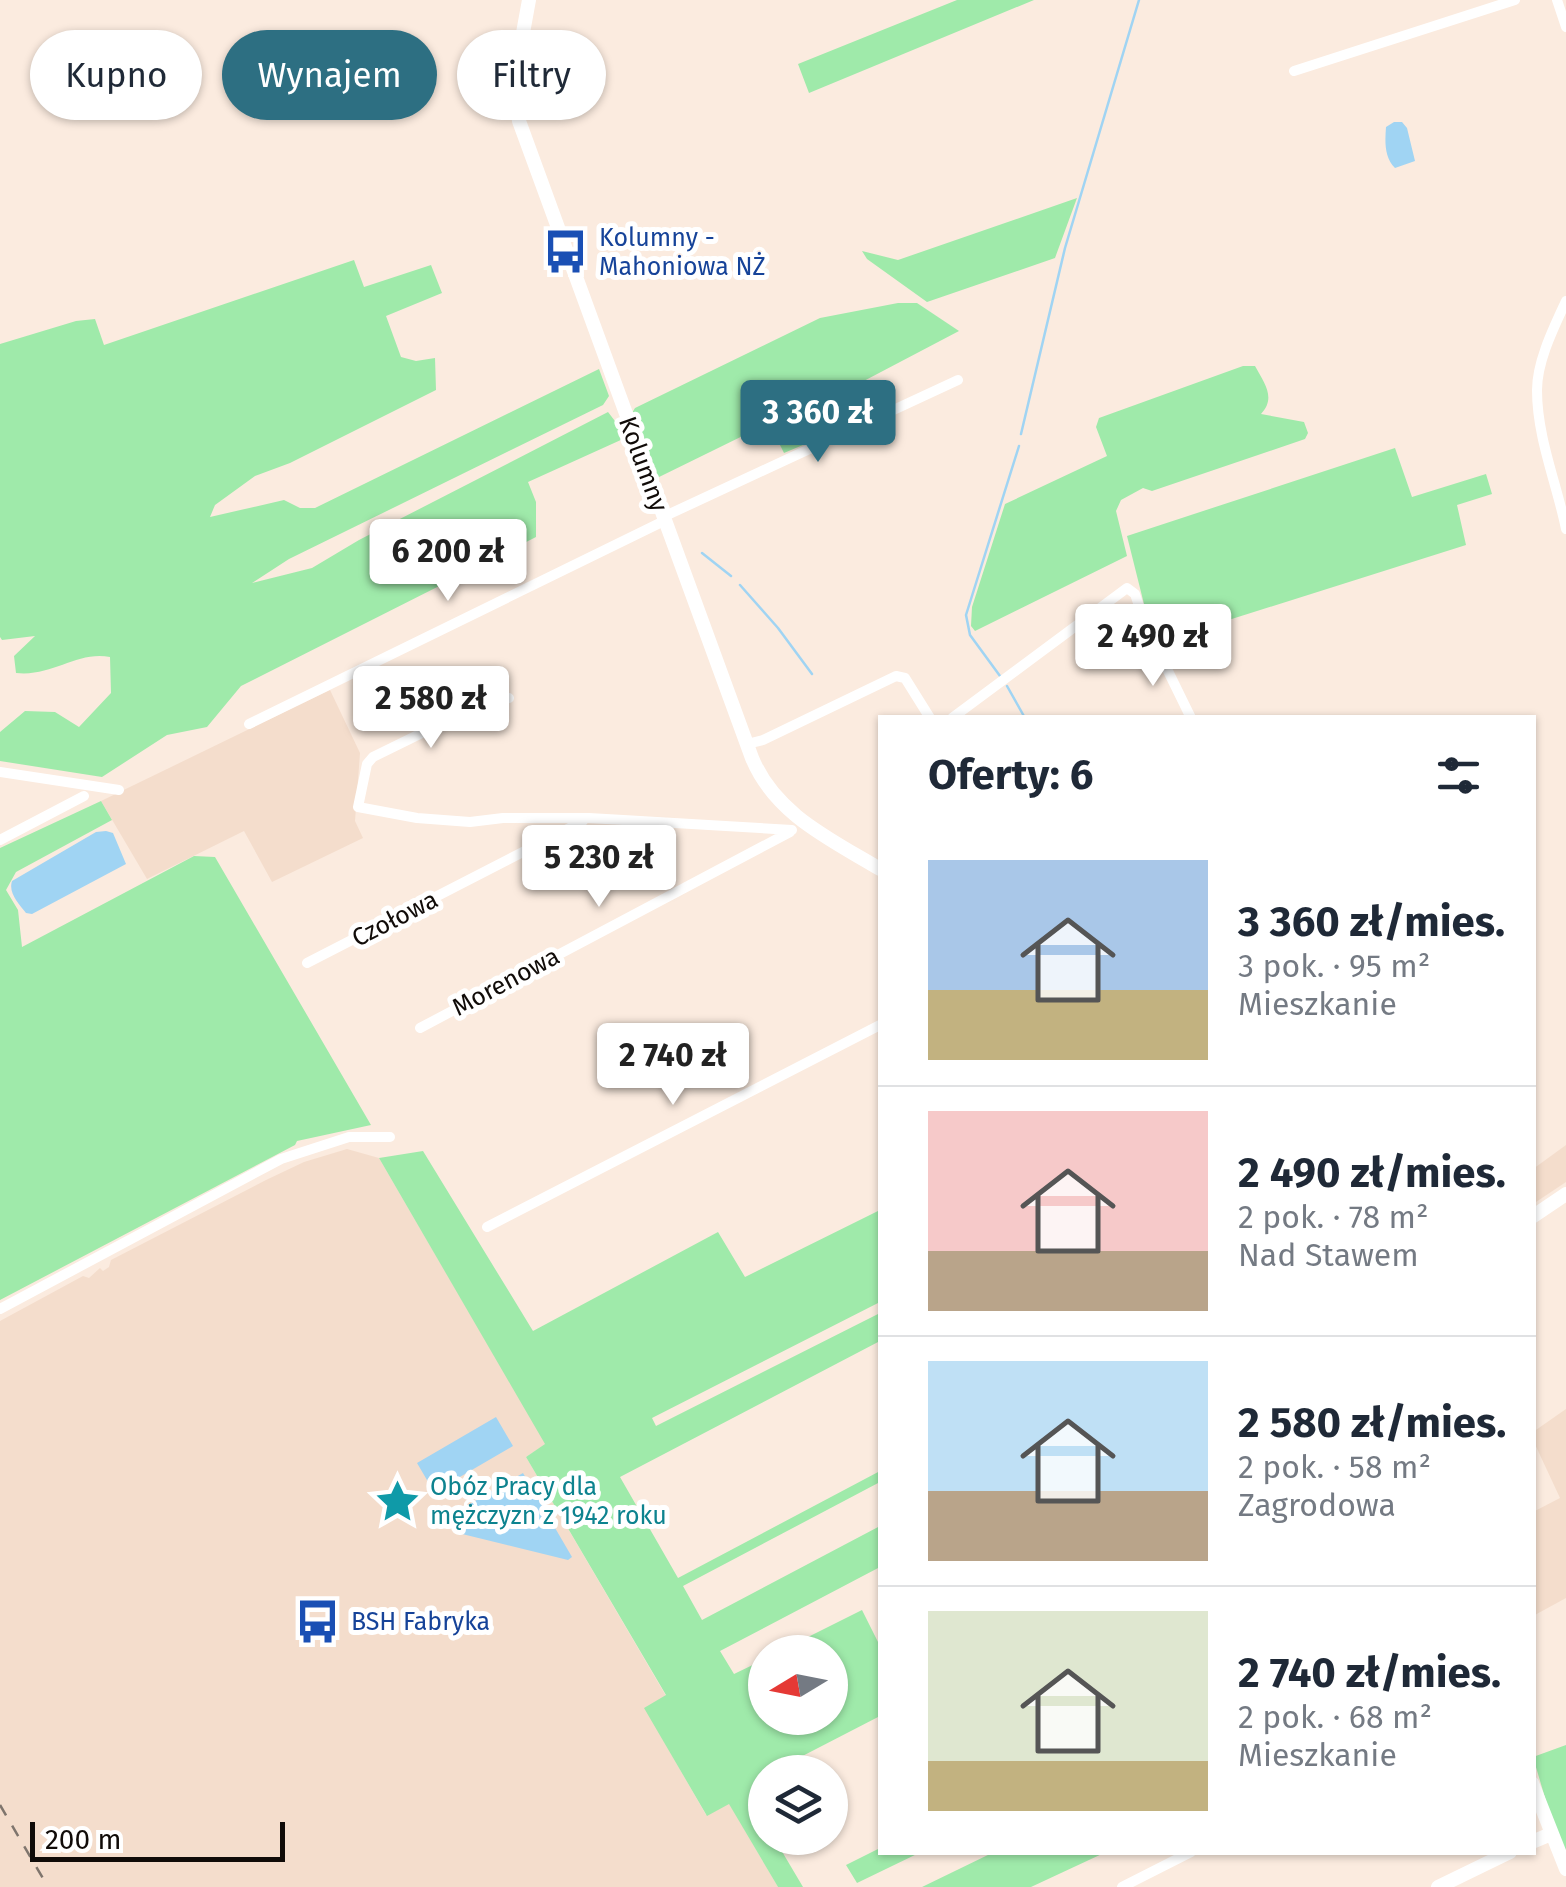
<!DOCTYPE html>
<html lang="pl">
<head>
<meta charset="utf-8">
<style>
  :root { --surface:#fff; --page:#f6f6f7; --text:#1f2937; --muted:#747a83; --line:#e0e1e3; --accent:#2d6f82 }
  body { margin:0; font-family:"Fira Sans",sans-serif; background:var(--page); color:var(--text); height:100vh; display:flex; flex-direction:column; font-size:38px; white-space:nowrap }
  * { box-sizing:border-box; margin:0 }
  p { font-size:32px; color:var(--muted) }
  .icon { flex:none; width:55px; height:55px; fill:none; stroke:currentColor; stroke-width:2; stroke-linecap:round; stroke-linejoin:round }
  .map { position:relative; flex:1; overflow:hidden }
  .sheet { position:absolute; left:878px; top:715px; width:658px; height:1140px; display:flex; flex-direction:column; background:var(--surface); border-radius:0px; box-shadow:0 2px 8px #0004 }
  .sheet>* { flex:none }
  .top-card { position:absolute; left:30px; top:30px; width:698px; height:90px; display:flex; gap:20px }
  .needle { width:65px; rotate:260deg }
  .fabs { position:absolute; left:748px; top:1635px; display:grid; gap:20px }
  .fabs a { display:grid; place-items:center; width:100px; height:100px; border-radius:50%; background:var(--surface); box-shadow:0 2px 8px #0004; font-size:50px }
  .scale { position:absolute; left:30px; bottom:25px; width:255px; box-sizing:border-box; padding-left:10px; border:5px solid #100b08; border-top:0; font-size:28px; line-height:35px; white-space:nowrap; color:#100b08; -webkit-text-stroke:8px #fff; paint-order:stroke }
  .price { position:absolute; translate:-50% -85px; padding:0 22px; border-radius:10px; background:#fff; color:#222; font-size:32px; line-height:65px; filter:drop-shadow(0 2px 5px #0008) }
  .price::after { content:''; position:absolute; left:50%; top:60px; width:30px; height:22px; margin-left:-15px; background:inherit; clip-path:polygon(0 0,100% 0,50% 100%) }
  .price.selected { background:var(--accent); color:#fff }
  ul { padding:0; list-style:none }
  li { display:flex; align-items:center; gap:30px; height:250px; padding:0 50px }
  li+li { border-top:2px solid var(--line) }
  li span { display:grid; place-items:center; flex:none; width:280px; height:200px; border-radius:0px; color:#555 }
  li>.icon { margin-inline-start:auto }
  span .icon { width:120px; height:120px; fill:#fffc; stroke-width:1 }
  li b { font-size:42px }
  h2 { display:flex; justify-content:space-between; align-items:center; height:120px; padding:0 50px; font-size:42px }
  .pill { padding:0 35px; border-radius:45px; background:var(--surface); box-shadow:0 2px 8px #0004; font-size:35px; line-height:90px }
  .pill.selected { background:var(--accent); color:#fff }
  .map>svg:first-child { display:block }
  .built { fill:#f4ddcc }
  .green { fill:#9feaaa }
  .water { fill:#a0d4f3 }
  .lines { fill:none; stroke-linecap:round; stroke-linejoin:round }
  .stream { stroke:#a0d4f3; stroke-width:2.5 }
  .street { stroke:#fff; stroke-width:10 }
  .secondary { stroke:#fff; stroke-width:14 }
  .rail { stroke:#7f756d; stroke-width:2.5; stroke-dasharray:12 12; stroke-linecap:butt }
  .labels { text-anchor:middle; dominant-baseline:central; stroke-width:10; stroke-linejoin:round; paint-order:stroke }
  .transit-label { font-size:25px; fill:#164399; stroke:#fff; text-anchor:start }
  .street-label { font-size:25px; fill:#100b08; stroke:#fff }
  .culture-label { font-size:25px; fill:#0d838f; stroke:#fff; text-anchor:start }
</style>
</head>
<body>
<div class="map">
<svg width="1566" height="1887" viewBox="0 0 1566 1887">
  <rect width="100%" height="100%" fill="#fbebdf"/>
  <path class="built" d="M 330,690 L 360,753 L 355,821 L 363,838 L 272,882 L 244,831 L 147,879 L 101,801 Z
    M 1566,1145 L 1566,1182 L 1533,1204 L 1533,1169 Z
    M 347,1149 L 379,1158 L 546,1444 L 526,1457 L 666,1696 L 645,1708 L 706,1815 L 729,1803 L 778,1887 L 0,1887 L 0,1321 L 83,1276 L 89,1278 L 100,1268 L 103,1271 L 109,1267 L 111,1260 L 266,1180 L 304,1162 Z
    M 1566,1409 L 1566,1598 L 1533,1616 L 1533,1512 L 1560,1498 L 1533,1440 L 1533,1432 Z"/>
  <path class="green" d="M 957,0 L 1034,0 L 809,93 L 798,64 Z
    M 1077,198 L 1055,258 L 927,302 L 867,259 L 862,251 L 898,260 Z
    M 354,260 L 364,287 L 431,265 L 442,293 L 386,316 L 401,357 L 416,361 L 435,358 L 436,390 L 290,463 L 255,476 L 215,505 L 210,517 L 284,500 L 300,508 L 315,508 L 599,369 L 609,396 L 603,405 L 289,559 L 252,583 L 312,568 L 359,540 L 608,412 L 618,425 L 623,439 L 528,482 L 536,502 L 536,537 L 241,686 L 207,727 L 167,735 L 102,777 L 0,761 L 0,732 L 25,711 L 55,712 L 79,727 L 111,693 L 110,657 C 76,651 53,677 16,673 L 14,656 L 35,636 L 2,640 L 0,637 L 0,344 L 76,321 L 95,319 L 104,345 Z
    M 898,303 L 917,303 L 959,331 L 860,383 L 876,414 L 784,453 L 769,423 L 655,479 L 632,413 L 635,408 L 820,318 Z
    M 1243,366 L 1255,366 C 1265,384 1276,398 1261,414 L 1304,422 L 1308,433 L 1305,439 L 1152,491 L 1143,488 L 1121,500 L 1116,511 L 1127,556 L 975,631 L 971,626 L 972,607 L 1005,504 L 1107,456 L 1096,427 L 1099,418 Z
    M 1395,448 L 1412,497 L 1486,474 L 1492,494 L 1457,505 L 1466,545 L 1159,642 L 1148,620 L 1127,536 Z
    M 101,801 L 112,820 L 16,872 L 6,890 L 18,910 L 22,947 L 194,856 L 215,857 L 371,1125 L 297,1141 L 295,1145 L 0,1300 L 0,848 Z
    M 423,1151 L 533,1331 L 718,1232 L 745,1277 L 880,1210 L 880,1302 L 652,1418 L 656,1426 L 880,1313 L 880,1341 L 620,1477 L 678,1578 L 880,1471 L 880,1482 L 683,1586 L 702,1620 L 880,1526 L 880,1567 L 720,1651 L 734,1674 L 765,1659 L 765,1718 L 830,1718 L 830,1652 L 778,1652 L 862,1610 L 880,1646 L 880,1716 L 787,1764 L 791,1772 L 765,1772 L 765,1791 L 752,1799 L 765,1823 L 765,1838 L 774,1838 L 803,1887 L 778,1887 L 729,1804 L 707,1816 L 644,1708 L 666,1695 L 526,1457 L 545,1444 L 379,1158 Z
    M 1566,1745 L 1566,1854 L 1551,1818 L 1533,1757 Z
    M 880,1848 L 880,1852 L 919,1853 L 857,1883 L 846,1865 Z
    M 992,1853 L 992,1852 L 1104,1853 L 1031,1887 L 922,1887 Z"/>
  <path class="water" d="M 1394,122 L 1402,122 L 1407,128 L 1415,161 L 1395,168 C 1384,157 1385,141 1386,127 Z
    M 106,831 L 113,833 L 126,864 L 32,914 L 26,913 C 19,904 8,893 12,881 L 96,832 Z
    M 496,1417 L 513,1446 L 434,1492 L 417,1463 Z
    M 523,1473 L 572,1557 L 568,1560 L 454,1532 L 446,1518 Z"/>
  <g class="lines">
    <path class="stream" d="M 1021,434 L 1065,248 L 1139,0
      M 702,553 L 731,576
      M 740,585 L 778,628 L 812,674
      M 1000,676 L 970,635 L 966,615 L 1019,446
      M 1007,686 L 1025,718"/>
    <path class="street" d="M 1557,0 L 1566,27
      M 1294,71 L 1515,0
      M 1566,301 C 1554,327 1537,361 1537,390 C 1537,438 1557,484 1566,529
      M 663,517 L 958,380
      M 509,698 L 485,702 L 373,757 L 367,764 L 358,807 L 417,818 L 470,822 L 503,818 L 589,818 L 792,830
      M 952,718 L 1127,588 L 1135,594 L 1145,624 L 1191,718
      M 249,724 L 664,521
      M 747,744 L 763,740 L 896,676 L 905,678 L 930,718
      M 0,772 L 119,790
      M 0,840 L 84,796
      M 307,963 L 583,821
      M 420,1028 L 790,832
      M 487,1227 L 880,1025
      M 0,1309 L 281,1159 L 349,1137 L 390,1137
      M 1122,1887 L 1191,1852"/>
    <path class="secondary" d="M 529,0 L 514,82 L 519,121 L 752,758 C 775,814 830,839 880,869
      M 1532,1217 L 1566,1194
      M 1532,1783 L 1566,1869
      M 1532,1842 L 1551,1834
      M 1438,1887 L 1510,1852"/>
    <path class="rail" d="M 0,1805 L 48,1887"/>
  </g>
  <defs>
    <symbol id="bus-bare" viewBox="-9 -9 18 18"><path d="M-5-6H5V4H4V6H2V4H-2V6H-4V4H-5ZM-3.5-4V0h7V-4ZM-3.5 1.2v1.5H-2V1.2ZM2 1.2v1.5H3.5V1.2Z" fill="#1a4fb4" stroke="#fff" stroke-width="2.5" paint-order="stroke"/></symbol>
    <symbol id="sight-bare" viewBox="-9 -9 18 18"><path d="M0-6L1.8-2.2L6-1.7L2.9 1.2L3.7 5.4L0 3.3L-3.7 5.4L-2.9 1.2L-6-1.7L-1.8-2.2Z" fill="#0f9aa8" stroke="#fff" stroke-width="2.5" paint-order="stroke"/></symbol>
  </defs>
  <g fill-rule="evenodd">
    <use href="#bus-bare" x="534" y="220" width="63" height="63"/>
    <use href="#sight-bare" x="366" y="1470" width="63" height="63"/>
    <use href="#bus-bare" x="286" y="1590" width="63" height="63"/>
  </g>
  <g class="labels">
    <g class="transit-label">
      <text x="599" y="238">Kolumny -<tspan x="599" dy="29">Mahoniowa NŻ</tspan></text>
      <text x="351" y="1622">BSH Fabryka</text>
    </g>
    <g class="street-label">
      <text transform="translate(643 464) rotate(70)">Kolumny</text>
      <text transform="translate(395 919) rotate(-27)">Czołowa</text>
      <text transform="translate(506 982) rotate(-28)">Morenowa</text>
    </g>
    <g class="culture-label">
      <text x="430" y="1487">Obóz Pracy dla<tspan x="430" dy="29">mężczyzn z 1942 roku</tspan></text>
    </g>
  </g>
</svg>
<div class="fabs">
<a><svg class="needle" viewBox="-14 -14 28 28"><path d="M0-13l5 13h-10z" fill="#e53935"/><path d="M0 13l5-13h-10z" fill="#747a83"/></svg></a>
<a><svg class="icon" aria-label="layers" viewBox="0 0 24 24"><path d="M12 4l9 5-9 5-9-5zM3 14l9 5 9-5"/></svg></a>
</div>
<div class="scale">200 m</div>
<b class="price selected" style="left:818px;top:465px">3 360 zł</b>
<b class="price" style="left:448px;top:604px">6 200 zł</b>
<b class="price" style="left:1153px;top:689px">2 490 zł</b>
<b class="price" style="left:431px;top:751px">2 580 zł</b>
<b class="price" style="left:599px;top:910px">5 230 zł</b>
<b class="price" style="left:673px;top:1108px">2 740 zł</b>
<div class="top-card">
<a class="pill">Kupno</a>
<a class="pill selected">Wynajem</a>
<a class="pill">Filtry</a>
</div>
<section class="sheet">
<h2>Oferty: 6<svg class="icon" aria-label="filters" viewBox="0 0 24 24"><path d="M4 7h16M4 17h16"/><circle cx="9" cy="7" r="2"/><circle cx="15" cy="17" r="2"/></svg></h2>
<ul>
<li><span style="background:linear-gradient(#a9c7e8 65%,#c2b280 0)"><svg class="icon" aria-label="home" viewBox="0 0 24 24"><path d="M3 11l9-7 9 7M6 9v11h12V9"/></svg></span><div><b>3 360 zł/mies.</b><p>3 pok. · 95 m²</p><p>Mieszkanie</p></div></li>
<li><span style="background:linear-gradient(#f6c9c9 70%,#b9a48a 0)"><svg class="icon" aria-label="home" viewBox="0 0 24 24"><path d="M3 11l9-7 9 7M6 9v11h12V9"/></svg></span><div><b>2 490 zł/mies.</b><p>2 pok. · 78 m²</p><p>Nad Stawem</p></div></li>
<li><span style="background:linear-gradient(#bfe0f5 65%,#b9a48a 0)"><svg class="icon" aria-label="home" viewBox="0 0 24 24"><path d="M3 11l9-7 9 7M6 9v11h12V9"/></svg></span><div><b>2 580 zł/mies.</b><p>2 pok. · 58 m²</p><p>Zagrodowa</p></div></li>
<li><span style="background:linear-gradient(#dfe7d0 75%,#c2b280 0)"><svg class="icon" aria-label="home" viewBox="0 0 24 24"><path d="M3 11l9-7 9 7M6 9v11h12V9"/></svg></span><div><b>2 740 zł/mies.</b><p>2 pok. · 68 m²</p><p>Mieszkanie</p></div></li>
</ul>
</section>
</div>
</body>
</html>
